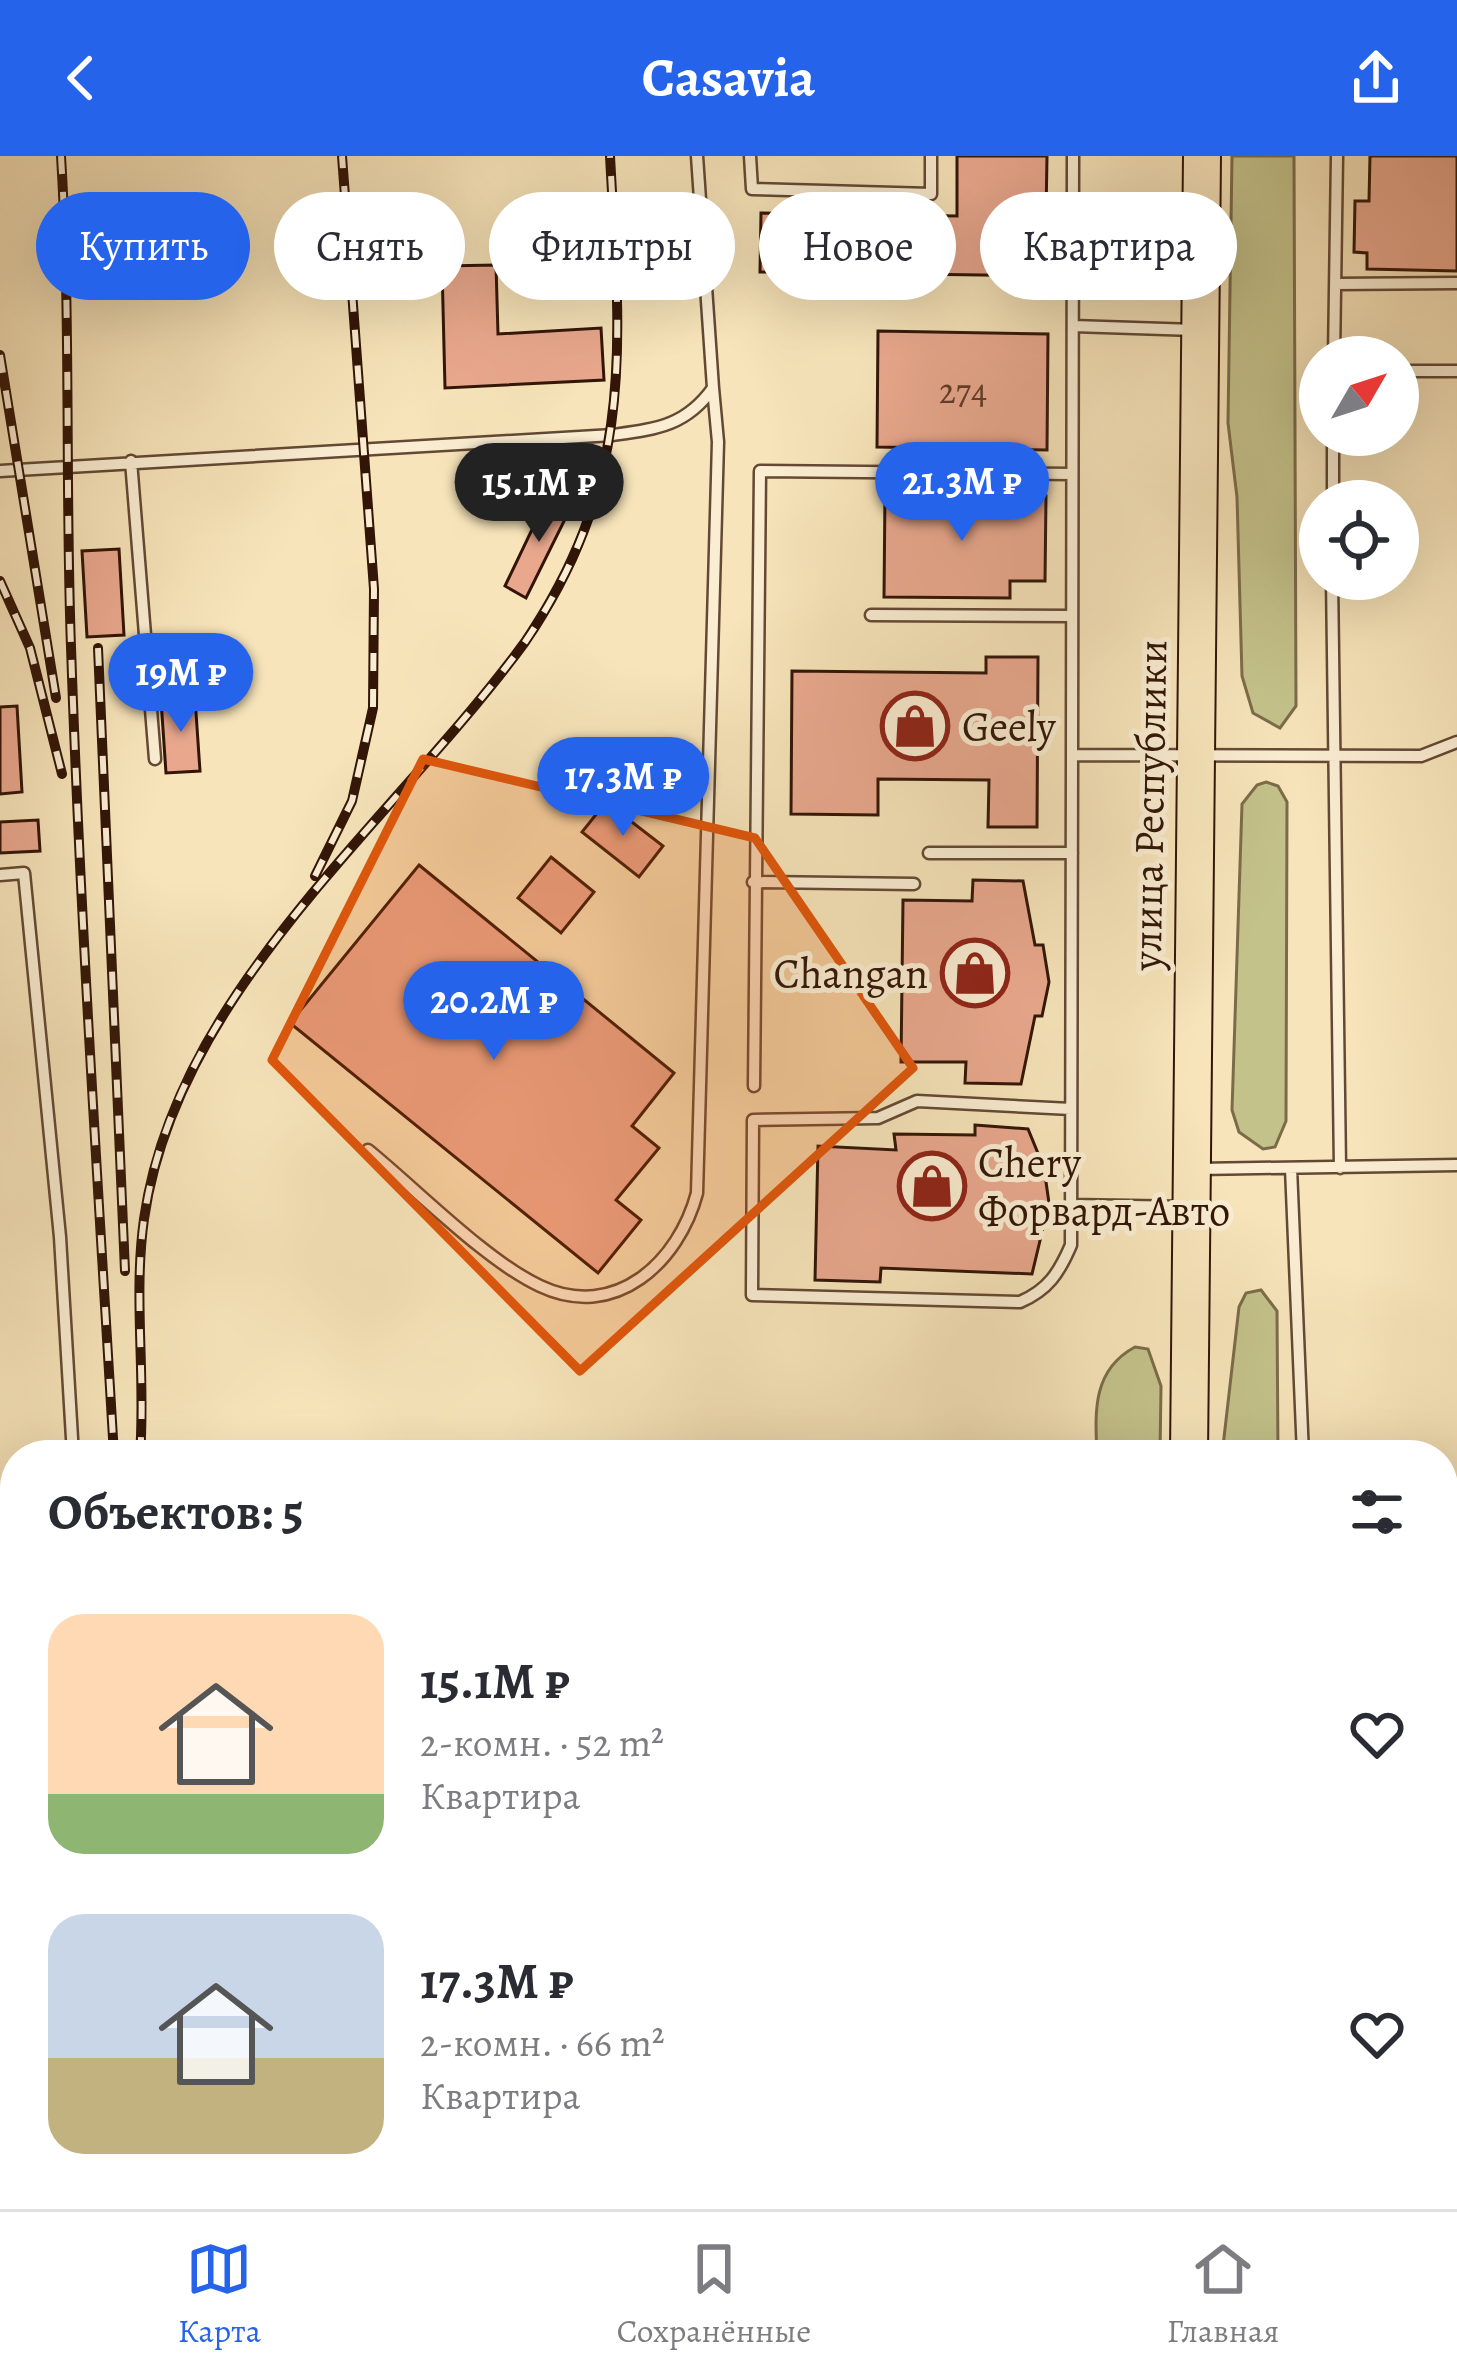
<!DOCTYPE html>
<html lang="ru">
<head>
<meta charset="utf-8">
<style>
  :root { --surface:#fff; --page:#f2f2f3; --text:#2b2b33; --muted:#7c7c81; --line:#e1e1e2; --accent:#2563eb }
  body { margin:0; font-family:Alegreya,serif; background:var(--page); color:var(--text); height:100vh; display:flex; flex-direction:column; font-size:45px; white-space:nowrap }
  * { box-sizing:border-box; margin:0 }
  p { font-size:39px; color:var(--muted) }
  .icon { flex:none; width:66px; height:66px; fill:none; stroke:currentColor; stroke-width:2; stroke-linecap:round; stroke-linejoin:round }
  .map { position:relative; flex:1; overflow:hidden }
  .panel { position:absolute; left:0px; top:1284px; width:1458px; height:771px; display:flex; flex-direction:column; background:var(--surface); border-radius:48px 48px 0 0; box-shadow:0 12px 48px #0002 }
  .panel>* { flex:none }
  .guide { position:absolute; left:36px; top:36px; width:1386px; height:108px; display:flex; gap:24px }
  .needle { width:78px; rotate:51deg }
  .buttons { position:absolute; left:1299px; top:180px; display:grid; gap:24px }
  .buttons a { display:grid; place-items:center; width:120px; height:120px; border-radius:50%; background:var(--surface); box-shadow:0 12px 48px #0002; font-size:60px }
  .price { position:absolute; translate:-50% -102px; padding:0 27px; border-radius:42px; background:var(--accent); color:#fff; font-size:39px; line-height:78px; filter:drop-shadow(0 3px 6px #0008) }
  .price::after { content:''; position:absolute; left:50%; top:72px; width:36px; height:27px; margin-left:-18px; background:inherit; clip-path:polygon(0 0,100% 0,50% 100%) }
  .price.active { background:#222; color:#fff }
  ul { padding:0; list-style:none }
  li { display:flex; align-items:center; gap:36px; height:300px; padding:0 48px }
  li span { display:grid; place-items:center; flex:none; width:336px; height:240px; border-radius:36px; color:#555 }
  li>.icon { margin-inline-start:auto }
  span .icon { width:144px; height:144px; fill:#fffc; stroke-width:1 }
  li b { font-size:51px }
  h2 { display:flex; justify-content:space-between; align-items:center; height:144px; padding:0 48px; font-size:51px }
  .chip { padding:0 42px; border-radius:54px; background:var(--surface); box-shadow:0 12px 48px #0002; font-size:42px; line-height:108px }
  .chip.active { background:var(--accent); color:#fff }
  header { display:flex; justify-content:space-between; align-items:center; height:156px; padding:0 48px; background:var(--accent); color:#fff; font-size:54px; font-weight:700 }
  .tabs { display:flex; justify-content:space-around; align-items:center; height:168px; border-top:3px solid var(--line); background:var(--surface); font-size:33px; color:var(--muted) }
  .tabs a { display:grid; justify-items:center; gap:6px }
  .tabs .active { color:var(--accent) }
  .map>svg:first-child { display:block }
  .green { fill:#c4c28b; stroke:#7b6c49; stroke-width:3 }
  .building { fill:#e9a88e; stroke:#321507; stroke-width:3 }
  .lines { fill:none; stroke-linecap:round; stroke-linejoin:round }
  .service-casing { stroke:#634934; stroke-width:15 }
  .primary-casing { stroke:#321507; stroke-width:40 }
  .service { stroke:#faedd2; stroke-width:10 }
  .primary { stroke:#f7e4ba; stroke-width:36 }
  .rail-casing { stroke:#321507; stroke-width:10 }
  .rail { stroke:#faedd2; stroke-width:6; stroke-dasharray:18; stroke-linecap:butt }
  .marked { fill:#df560c; fill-opacity:0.2; stroke:#df560c; stroke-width:9; stroke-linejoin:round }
  .labels { text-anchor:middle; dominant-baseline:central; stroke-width:10; stroke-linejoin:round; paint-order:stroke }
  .number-label { font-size:36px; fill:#603a29 }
  .poi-label { font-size:42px; fill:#321507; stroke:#faedd2; text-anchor:start }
  .street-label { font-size:42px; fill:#321507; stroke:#faedd2 }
</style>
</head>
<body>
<header><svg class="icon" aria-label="back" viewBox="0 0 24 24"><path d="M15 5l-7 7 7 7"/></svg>Casavia<svg class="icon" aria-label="share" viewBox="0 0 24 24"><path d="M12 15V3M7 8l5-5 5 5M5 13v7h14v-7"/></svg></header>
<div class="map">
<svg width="1457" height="2053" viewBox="0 0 1457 2053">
  <rect width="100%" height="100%" fill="#f7e4ba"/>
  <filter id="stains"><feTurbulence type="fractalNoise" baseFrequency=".00167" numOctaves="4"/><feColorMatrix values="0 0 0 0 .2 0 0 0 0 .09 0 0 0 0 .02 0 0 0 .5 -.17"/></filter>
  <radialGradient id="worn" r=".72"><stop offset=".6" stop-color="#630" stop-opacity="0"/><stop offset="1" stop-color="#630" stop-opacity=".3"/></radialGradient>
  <path class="green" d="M 1232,0 L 1294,0 L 1296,550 L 1280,572 L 1253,557 L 1242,520 L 1237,341 L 1228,267 Z
    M 1266,626 L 1278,630 L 1287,646 L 1286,965 L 1275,991 L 1263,993 L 1239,976 L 1232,954 L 1242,648 L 1257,629 Z
    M 1261,1134 L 1277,1155 L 1278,1299 L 1222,1299 L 1239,1151 L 1246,1137 Z
    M 1135,1191 L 1148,1193 L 1161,1230 L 1160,1299 L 1097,1299 C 1095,1256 1092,1214 1135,1191 Z
    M 1238,2040 L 1320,2040 L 1320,2053 L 1239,2053 Z"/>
  <path class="building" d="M 957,0 L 1047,0 L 1045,120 L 760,116 L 761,57 L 957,60 Z
    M 1370,0 L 1457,0 L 1457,115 L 1367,113 L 1367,97 L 1354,96 L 1355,45 L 1369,45 Z
    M 496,109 L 498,178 L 601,172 L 604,224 L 445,232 L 442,110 Z
    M 878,175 L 1048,178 L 1047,294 L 877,291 Z
    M 885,337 L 1046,340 L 1045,425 L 1010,425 L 1010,442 L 884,441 Z
    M 549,338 L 573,347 L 526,442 L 505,430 Z
    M 119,393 L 124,479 L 87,481 L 82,395 Z
    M 986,501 L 1038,501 L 1037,671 L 988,671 L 989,624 L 878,623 L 878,659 L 791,658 L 792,515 L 986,517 Z
    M 195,542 L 200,615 L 166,617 L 161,544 Z
    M 17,550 L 22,636 L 0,638 L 0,551 Z
    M 606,646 L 663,690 L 639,721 L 582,676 Z
    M 38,664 L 40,695 L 0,697 L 0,666 Z
    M 551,701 L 594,736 L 561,777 L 518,742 Z
    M 419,709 L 674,917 L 632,970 L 659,992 L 616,1044 L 641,1064 L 598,1117 L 290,867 Z
    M 973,724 L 1023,725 L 1035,789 L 1043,789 L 1049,826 L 1042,860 L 1035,860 L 1021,928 L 965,927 L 966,906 L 901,906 L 903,744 L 972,745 Z
    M 975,969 L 1028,973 L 1044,1012 L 1049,1047 L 1032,1118 L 881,1112 L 880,1126 L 815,1124 L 818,990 L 896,994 L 894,978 L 975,979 Z"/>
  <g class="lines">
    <defs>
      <path id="service" d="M 750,0 L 752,33 L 931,38 L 931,0
        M 1073,0 L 1072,599 L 1421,600 L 1457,586
        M 1335,128 L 1457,127
        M 1073,170 L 1195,174
        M 1334,201 L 1337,0
        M 1398,215 L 1457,215
        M 131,305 L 155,603
        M 0,315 L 613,279 C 656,273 686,270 713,232 L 697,0
        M 1333,345 L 1333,279
        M 1332,423 L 1340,1012
        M 871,459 L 1072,460
        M 929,697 L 1072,697
        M 0,719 L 24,717 L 60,1081 L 73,1299
        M 753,726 L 914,728
        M 754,930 L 760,315 L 1072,318
        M 1071,953 L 917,945 L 878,962 L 753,964 L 752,1139 L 1020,1146 C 1048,1134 1059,1117 1071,1089 L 1072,599
        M 368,994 C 416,1033 486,1105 540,1130 C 616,1166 679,1105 697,1037 L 718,286 L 713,232
        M 1291,1012 L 1303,1299
        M 1198,1013 L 1457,1009
        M 1071,1049 L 1188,1051
        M 331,2040 L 340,2053
        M 398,2040 L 410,2053
        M 415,2040 L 416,2053
        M 888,2040 L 891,2053
        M 1060,2040 L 1062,2053
        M 1334,2040 L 1334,2053
        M 658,2053 L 706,2040
        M 1017,2053 L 1018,2040"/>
      <path id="primary" d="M 1189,1299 L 1202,0
        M 1207,2040 L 1208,2053"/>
    </defs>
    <use href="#service" class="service-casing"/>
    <use href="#primary" class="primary-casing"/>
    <use href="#service" class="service"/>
    <use href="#primary" class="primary"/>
    <defs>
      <path id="rail" d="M 61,0 C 71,163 65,327 71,491 C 80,760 98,1030 114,1299
        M 0,199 L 56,542
        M 0,425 L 30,492 L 62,618
        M 98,492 L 125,1115
        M 315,720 L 352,645 L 373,552 L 374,433 L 342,0
        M 140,1299 C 146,1221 133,1141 144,1063 C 176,834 395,664 525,486 C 637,320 620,188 610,0
        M 84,2040 L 86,2053
        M 177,2040 L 183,2053
        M 368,2040 L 377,2053"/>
    </defs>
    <use href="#rail" class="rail-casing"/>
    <use href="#rail" class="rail"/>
  </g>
  <path class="marked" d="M 423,603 L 755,682 L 913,912 L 580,1215 L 272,904 Z"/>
  <defs>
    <symbol id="shop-ring" viewBox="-11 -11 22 22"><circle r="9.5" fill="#faedd2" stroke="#8f2418" stroke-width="1.5"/><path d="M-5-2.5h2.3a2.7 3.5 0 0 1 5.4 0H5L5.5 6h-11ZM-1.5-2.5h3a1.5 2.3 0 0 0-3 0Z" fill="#8f2418"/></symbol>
  </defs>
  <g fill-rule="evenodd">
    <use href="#shop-ring" x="877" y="532" width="76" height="76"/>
    <use href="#shop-ring" x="937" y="779" width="76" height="76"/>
    <use href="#shop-ring" x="894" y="992" width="76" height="76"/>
  </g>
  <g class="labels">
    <g class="number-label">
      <text x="963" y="234">274</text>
    </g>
    <g class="poi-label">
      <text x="962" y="570">Geely</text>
      <text x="928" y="817" text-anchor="end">Changan</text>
      <text x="978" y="1006">Chery<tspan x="978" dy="48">Форвард-Авто</tspan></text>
    </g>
    <g class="street-label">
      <text transform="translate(1149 649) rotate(-89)">улица Республики</text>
    </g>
  </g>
  <rect width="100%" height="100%" filter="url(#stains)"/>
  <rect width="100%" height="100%" fill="url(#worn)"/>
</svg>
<div class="buttons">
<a><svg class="needle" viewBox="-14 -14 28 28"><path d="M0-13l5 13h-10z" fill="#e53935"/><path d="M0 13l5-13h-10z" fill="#7c7c81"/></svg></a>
<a><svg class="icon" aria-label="locate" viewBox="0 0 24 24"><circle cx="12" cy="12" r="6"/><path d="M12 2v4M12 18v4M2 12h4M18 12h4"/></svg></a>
</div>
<b class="price" style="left:962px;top:388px">21.3M ₽</b>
<b class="price active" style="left:539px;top:389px">15.1M ₽</b>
<b class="price" style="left:181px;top:579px">19M ₽</b>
<b class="price" style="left:623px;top:683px">17.3M ₽</b>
<b class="price" style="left:494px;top:907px">20.2M ₽</b>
<div class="guide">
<a class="chip active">Купить</a>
<a class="chip">Снять</a>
<a class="chip">Фильтры</a>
<a class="chip">Новое</a>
<a class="chip">Квартира</a>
</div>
<section class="panel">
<h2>Объектов: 5<svg class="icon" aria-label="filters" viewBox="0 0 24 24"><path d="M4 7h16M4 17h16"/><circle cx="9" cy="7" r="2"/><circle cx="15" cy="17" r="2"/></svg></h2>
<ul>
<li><span style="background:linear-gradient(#ffd9b3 75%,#8fb573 0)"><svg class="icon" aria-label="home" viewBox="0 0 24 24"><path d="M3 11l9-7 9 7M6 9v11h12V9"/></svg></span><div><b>15.1M ₽</b><p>2-комн. · 52 m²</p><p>Квартира</p></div><svg class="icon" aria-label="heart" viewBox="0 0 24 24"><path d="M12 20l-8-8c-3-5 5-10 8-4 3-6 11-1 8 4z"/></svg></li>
<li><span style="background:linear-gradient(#c9d6e8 60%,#c2b280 0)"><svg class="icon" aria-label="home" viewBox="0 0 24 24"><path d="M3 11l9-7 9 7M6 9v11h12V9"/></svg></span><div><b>17.3M ₽</b><p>2-комн. · 66 m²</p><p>Квартира</p></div><svg class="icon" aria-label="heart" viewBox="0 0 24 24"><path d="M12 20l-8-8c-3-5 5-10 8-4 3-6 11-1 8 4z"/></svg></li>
</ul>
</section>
</div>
<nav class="tabs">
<a class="active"><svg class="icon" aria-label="map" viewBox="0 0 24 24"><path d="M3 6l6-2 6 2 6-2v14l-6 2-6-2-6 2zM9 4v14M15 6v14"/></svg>Карта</a>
<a><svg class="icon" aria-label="saved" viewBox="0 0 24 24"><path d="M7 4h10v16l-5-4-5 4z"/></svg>Сохранённые</a>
<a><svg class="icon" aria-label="home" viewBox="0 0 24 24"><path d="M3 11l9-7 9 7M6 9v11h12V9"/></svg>Главная</a>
</nav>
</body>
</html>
